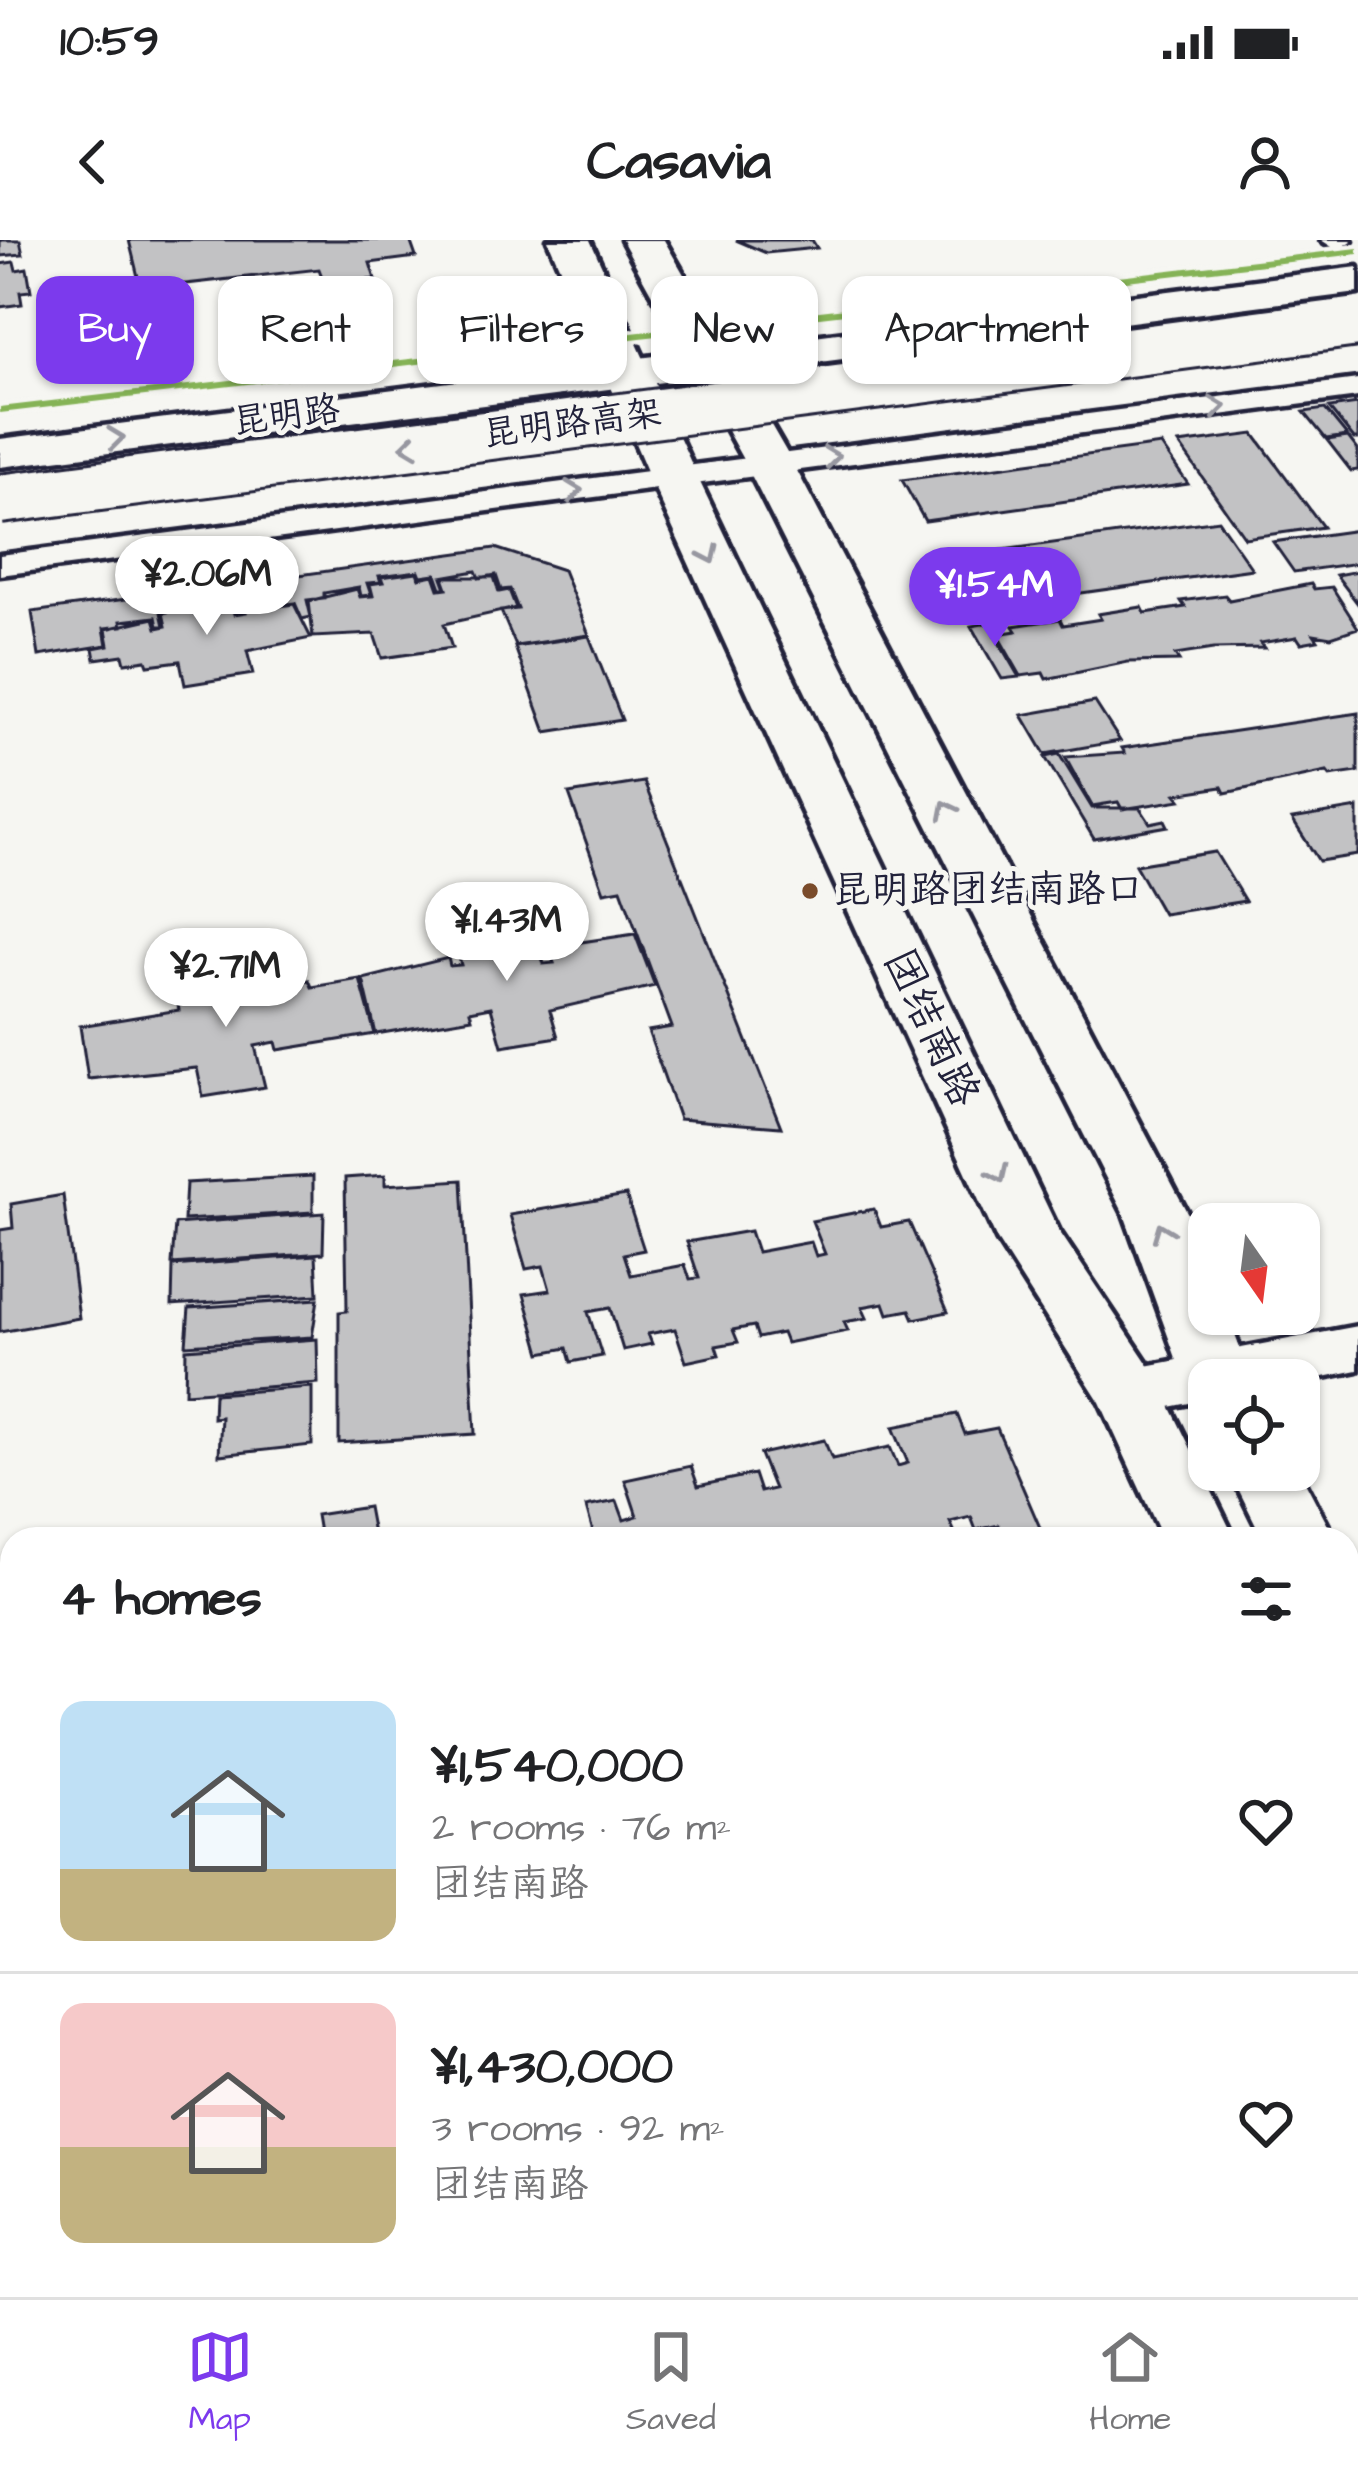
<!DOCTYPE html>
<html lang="en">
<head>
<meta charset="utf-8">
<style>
  :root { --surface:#fff; --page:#f6f6f6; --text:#202124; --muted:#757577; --line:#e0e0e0; --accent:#7c3aed }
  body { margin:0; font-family:"Architects Daughter","LXGW WenKai TC",sans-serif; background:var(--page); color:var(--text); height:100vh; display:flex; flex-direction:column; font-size:45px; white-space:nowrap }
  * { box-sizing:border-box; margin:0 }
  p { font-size:39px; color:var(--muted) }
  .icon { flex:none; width:66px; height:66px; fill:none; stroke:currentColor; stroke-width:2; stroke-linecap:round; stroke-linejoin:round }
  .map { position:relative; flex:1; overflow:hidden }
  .details { position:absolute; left:0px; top:1287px; width:1359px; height:771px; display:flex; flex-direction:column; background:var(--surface); border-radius:36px 36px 0 0; box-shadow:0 3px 9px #0004 }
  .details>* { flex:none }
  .hud { position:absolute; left:36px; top:36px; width:1287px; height:108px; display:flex; gap:24px }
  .needle { width:78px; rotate:166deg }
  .controls { position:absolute; left:1188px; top:963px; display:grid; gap:24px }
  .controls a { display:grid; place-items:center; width:132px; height:132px; border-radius:24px; background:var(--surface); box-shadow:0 3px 9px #0004; font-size:60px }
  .price { position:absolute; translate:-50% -102px; padding:0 27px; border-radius:42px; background:#fff; color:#222; font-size:39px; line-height:78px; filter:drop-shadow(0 3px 6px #0008) }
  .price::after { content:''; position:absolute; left:50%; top:72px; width:36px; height:27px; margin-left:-18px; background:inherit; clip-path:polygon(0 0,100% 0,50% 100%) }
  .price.active { background:var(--accent); color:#fff }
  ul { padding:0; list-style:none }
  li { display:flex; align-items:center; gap:36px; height:300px; padding:0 60px }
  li+li { border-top:3px solid var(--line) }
  li span { display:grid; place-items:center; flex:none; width:336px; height:240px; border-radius:24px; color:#555 }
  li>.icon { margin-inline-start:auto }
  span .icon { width:144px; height:144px; fill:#fffc; stroke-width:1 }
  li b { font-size:51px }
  h2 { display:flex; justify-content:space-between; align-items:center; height:144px; padding:0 60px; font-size:51px }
  .chip { padding:0 42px; border-radius:24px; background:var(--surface); box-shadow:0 3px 9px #0004; font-size:42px; line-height:108px }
  .chip.active { background:var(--accent); color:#fff }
  .status { display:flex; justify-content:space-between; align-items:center; height:84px; padding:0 60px; background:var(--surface); direction:ltr }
  .status svg { height:33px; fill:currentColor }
  header { display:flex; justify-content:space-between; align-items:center; height:156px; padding:0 60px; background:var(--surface); font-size:54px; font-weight:700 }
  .tab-bar { display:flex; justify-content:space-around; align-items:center; height:168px; border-top:3px solid var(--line); background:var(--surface); font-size:33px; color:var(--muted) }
  .tab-bar a { display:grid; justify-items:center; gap:6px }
  .tab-bar .active { color:var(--accent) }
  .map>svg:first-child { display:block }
  .building { fill:#c2c2c4; stroke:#22223b; stroke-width:3 }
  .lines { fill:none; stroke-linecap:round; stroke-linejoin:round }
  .minor-casing { stroke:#22223b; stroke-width:9 }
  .tertiary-casing { stroke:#22223b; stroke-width:9 }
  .secondary-casing { stroke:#22223b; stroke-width:9 }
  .primary-casing { stroke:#22223b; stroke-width:9 }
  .minor { fill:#f6f6f2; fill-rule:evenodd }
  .tertiary { fill:#f6f6f2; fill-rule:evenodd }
  .secondary { fill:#f6f6f2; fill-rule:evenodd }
  .primary { fill:#f6f6f2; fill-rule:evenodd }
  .trunk-bridge-casing { stroke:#22223b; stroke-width:54; stroke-linecap:butt }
  .trunk-bridge { stroke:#f6f6f2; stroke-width:48 }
  .metro-1-casing { stroke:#f6f6f2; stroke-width:9 }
  .metro-1 { fill:#85b356; fill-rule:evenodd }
  .oneway { stroke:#9797a0 }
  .bus-dot { fill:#7a4b2a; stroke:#f6f6f2; stroke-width:4.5 }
  .labels { text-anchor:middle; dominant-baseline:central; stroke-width:10; stroke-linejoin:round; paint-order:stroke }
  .far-street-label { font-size:36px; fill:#22223b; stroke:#f6f6f2 }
  .bus-label { font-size:39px; fill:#22223b; stroke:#f6f6f2; text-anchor:start }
  .street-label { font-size:42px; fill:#22223b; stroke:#f6f6f2 }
</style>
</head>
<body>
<div class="status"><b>10:59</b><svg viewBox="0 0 49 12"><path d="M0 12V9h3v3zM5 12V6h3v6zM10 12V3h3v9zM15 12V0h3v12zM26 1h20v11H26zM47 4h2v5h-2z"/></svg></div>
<header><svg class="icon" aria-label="back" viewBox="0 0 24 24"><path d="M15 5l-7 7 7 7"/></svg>Casavia<svg class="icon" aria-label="person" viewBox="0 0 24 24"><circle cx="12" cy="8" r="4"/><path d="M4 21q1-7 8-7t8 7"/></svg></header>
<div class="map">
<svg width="1358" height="2057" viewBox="0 0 1358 2057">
  <rect width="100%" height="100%" fill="#f6f6f2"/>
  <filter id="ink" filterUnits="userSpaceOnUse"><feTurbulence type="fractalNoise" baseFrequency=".00833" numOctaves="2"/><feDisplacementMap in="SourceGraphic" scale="24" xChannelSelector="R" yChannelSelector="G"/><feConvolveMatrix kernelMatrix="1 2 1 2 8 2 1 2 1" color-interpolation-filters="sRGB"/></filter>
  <g filter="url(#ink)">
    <path class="building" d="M 0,0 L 20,0 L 23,14 L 0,16 Z
      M 129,0 L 410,0 L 416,17 L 370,23 L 375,39 L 325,45 L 319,29 L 141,49 Z
      M 736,0 L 812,0 L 817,8 L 766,13 Z
      M 14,22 L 16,30 L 27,28 L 31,51 L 20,52 L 22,64 L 0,67 L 0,24 Z
      M 1358,164 L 1358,199 L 1354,199 L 1329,168 Z
      M 1325,169 L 1347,196 L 1326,199 L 1304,172 Z
      M 1254,194 L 1323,287 L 1245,298 L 1179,204 Z
      M 1348,197 L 1358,210 L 1358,230 L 1351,231 L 1327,200 Z
      M 1161,205 L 1188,244 L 925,281 L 902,240 Z
      M 1218,280 L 1252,329 L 981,367 L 953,317 Z
      M 1358,290 L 1358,323 L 1294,332 L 1273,302 Z
      M 495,308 L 563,330 L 589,395 L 516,406 L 501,371 L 518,369 L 510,349 L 501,350 L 496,335 L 479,338 L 476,331 L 442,337 L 446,348 L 441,348 L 436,334 L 421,336 L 419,331 L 379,336 L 381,342 L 367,343 L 371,355 L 361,356 L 359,347 L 324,353 L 324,358 L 307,360 L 311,377 L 302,379 L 295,363 L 280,365 L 277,359 L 242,364 L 244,371 L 236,372 L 233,362 L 216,364 L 214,359 L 176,364 L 177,369 L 161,372 L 164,386 L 158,386 L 156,377 L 121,381 L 122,386 L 104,388 L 107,405 L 39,416 L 32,372 Z
      M 1358,331 L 1358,364 L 1336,335 Z
      M 417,332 L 419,338 L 434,335 L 439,349 L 447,348 L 443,337 L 494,337 L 499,352 L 509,350 L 516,368 L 444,384 L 452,408 L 382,418 L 374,394 L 313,397 L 309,361 L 357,349 L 360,357 L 373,356 L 370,344 L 383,342 L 381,337 Z
      M 1311,344 L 1314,349 L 1332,347 L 1358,388 L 1331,397 L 1314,394 L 1318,400 L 1301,403 L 1297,397 L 1260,403 L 1264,408 L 1213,409 L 1175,415 L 1179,421 L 1128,422 L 1046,439 L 1043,433 L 1021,436 L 997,394 L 1016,391 L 1013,386 L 1060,379 L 1063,385 L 1101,379 L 1098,374 L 1142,367 L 1145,373 L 1185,367 L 1181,361 L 1225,355 L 1229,360 Z
      M 213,360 L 214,365 L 231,363 L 234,374 L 246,372 L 244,365 L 277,360 L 279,366 L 294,364 L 311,398 L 247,411 L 253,434 L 185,445 L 180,421 L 148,425 L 146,420 L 125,423 L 123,415 L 95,419 L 93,408 L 109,405 L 106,389 L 154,378 L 157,388 L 166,386 L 163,373 Z
      M 995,382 L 1001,393 L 994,394 L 1019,437 L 1002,439 L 971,386 Z
      M 589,396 L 622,480 L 546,492 L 515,407 Z
      M 1095,462 L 1120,501 L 1045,514 L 1022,475 Z
      M 1358,473 L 1358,532 L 1330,536 L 1327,532 L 1225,553 L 1222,547 L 1176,554 L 1181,560 L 1122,569 L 1118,562 L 1092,566 L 1065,517 L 1125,513 L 1122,508 Z
      M 1059,514 L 1092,568 L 1140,568 L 1150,583 L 1165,580 L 1168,586 L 1094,599 L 1045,517 Z
      M 644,542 L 781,887 L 679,879 L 648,791 L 672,787 L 621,649 L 604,652 L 569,554 Z
      M 1358,568 L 1358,615 L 1319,621 L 1292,579 Z
      M 1215,612 L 1245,661 L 1163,674 L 1135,625 Z
      M 512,687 L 514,695 L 534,692 L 544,724 L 554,723 L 548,707 L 635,694 L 655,746 L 550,770 L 558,797 L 502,806 L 491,767 L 470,771 L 472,778 L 376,794 L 363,739 L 448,718 L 450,726 L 461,725 L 453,697 Z
      M 255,728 L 262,757 L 273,755 L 271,746 L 309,740 L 312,747 L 360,739 L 375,794 L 278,810 L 276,802 L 255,806 L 265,847 L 203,857 L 197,828 L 88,839 L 80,786 L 179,770 L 175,748 L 193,745 L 192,738 Z
      M 385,935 L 385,945 L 462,940 L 475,1194 L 339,1203 L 339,1072 L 347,1071 L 345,938 Z
      M 313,936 L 313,972 L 184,980 L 186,943 Z
      M 63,955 L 79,1078 L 0,1092 L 0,990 L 13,988 L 11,964 Z
      M 626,955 L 644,1010 L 624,1014 L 631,1035 L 685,1025 L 690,1039 L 699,1038 L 687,1002 L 750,991 L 757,1012 L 811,1002 L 816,1016 L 825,1014 L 812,981 L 874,969 L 881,987 L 909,982 L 948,1072 L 914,1079 L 910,1070 L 888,1074 L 884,1063 L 862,1067 L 867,1078 L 844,1082 L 848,1091 L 786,1103 L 782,1093 L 758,1098 L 754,1086 L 733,1090 L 738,1102 L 716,1106 L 719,1115 L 686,1122 L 675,1089 L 648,1094 L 652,1104 L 623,1110 L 610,1068 L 588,1072 L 602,1116 L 571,1122 L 567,1108 L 541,1113 L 524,1054 L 550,1050 L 543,1026 L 526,1029 L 510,975 Z
      M 324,973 L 323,1013 L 172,1024 L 175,984 Z
      M 316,1015 L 318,1055 L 172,1065 L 173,1026 Z
      M 318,1059 L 312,1097 L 186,1105 L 189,1068 Z
      M 317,1099 L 318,1143 L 185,1153 L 186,1109 Z
      M 312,1147 L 312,1205 L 219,1215 L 221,1177 L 213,1178 L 214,1154 Z
      M 957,1174 L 965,1194 L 997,1188 L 1041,1290 L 1004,1298 L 999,1285 L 976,1290 L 971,1277 L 950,1282 L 956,1295 L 937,1299 L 595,1299 L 586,1267 L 617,1261 L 624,1280 L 637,1276 L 625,1240 L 691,1226 L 698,1246 L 754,1234 L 760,1252 L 774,1249 L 760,1214 L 824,1200 L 832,1219 L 890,1207 L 898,1226 L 908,1223 L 893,1187 Z
      M 368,1267 L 374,1299 L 320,1299 L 316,1275 Z"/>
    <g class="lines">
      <defs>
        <path id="minor" d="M 1321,0 L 1351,0 L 1352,1 L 1337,10 Z
          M 1358,139 L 1358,157 L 0,335 L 0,315 Z"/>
        <path id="tertiary" d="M 1358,1086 L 1358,1130 L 1299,1142 L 1209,1140 L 1209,1159 L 1130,1175 L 1109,1168 L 1100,1152 L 1109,1136 L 1130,1129 Z"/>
        <path id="secondary" d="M 548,0 L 590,0 L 698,238 L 1059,991 L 1154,1133 L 1235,1299 L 1163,1299 L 1100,1162 L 997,1000 L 650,238 Z
          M 622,0 L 664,0 L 794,225 L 1188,974 L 1209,1028 L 1209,1074 L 1227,1074 L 1252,1140 L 1209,1140 L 1209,1163 L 1194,1158 L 1184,1140 L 1124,974 L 746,225 Z
          M 1229,1230 L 1299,1230 L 1335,1299 L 1263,1299 Z
          M 1347,1364 L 1358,1368 L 1358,1448 L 1347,1444 Z
          M 1347,1578 L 1358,1582 L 1358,1672 L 1347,1668 Z"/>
        <path id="primary" d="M 1358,27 L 1358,53 L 0,227 L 0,199 Z"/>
      </defs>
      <use href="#minor" class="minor-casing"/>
      <use href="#tertiary" class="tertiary-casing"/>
      <use href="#secondary" class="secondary-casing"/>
      <use href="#primary" class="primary-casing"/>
      <use href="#minor" class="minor"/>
      <use href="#tertiary" class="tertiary"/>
      <use href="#secondary" class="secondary"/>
      <use href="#primary" class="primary"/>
      <defs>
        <path id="trunk-bridge" d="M 0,259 L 1358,82"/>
      </defs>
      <use href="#trunk-bridge" class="trunk-bridge-casing"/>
      <use href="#trunk-bridge" class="trunk-bridge"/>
      <defs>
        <path id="metro-1" d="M 1358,8 L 1358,14 L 0,173 L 0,167 Z"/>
      </defs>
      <use href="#metro-1" class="metro-1-casing"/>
      <use href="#metro-1" class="metro-1"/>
    </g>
    <defs><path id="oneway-chevron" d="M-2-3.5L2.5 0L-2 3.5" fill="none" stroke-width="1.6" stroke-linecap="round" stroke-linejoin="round" transform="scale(3)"/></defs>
    <g class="oneway">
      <use href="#oneway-chevron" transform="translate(1218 167) rotate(-7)"/>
      <use href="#oneway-chevron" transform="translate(116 198) rotate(-7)"/>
      <use href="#oneway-chevron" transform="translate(409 206) rotate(173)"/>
      <use href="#oneway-chevron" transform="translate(832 217) rotate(-7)"/>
      <use href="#oneway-chevron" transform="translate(574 251) rotate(-7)"/>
      <use href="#oneway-chevron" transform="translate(710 315) rotate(65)"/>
      <use href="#oneway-chevron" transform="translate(947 569) rotate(-117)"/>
      <use href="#oneway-chevron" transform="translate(999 934) rotate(65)"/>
      <use href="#oneway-chevron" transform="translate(1162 991) rotate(-111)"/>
    </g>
  </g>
  <circle class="bus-dot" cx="810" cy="651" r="10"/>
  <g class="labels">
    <g class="far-street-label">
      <text transform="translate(286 176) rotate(-7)">昆明路</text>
      <text transform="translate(572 184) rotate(-7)">昆明路高架</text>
    </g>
    <g class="bus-label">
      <text x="832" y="651">昆明路团结南路口</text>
    </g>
    <g class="street-label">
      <text transform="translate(931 788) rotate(65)">团结南路</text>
    </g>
  </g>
</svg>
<div class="controls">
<a><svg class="needle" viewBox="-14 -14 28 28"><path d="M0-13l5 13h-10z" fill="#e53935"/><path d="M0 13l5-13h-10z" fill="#757577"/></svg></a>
<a><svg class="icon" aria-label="locate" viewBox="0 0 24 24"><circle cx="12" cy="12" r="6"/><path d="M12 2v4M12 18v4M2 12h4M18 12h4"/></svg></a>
</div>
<b class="price" style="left:207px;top:398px">¥2.06M</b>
<b class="price active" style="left:995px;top:409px">¥1.54M</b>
<b class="price" style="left:507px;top:744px">¥1.43M</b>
<b class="price" style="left:226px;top:790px">¥2.71M</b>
<div class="hud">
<a class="chip active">Buy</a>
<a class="chip">Rent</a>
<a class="chip">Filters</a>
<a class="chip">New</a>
<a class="chip">Apartment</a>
</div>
<section class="details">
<h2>4 homes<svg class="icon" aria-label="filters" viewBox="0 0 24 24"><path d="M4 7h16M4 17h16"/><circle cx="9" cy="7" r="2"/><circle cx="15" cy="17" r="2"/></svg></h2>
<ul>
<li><span style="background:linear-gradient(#bfe0f5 70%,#c2b280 0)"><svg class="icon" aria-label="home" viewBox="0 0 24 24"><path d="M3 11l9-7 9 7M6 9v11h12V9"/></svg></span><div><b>¥1,540,000</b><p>2 rooms · 76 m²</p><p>团结南路</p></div><svg class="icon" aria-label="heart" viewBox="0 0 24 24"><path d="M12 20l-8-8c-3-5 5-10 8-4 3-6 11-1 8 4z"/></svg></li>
<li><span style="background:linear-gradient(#f6c9c9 60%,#c2b280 0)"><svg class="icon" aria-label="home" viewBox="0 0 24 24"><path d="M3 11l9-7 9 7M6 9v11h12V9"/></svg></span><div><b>¥1,430,000</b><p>3 rooms · 92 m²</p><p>团结南路</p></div><svg class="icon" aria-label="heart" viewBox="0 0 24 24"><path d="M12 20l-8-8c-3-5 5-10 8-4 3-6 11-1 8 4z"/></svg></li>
</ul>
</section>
</div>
<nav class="tab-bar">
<a class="active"><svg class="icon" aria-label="map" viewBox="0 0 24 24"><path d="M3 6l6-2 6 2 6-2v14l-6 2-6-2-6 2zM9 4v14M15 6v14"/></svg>Map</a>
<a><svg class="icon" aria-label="saved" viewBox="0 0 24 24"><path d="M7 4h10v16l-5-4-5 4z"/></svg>Saved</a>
<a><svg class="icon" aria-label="home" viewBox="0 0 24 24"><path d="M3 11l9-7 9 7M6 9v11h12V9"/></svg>Home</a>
</nav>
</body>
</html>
